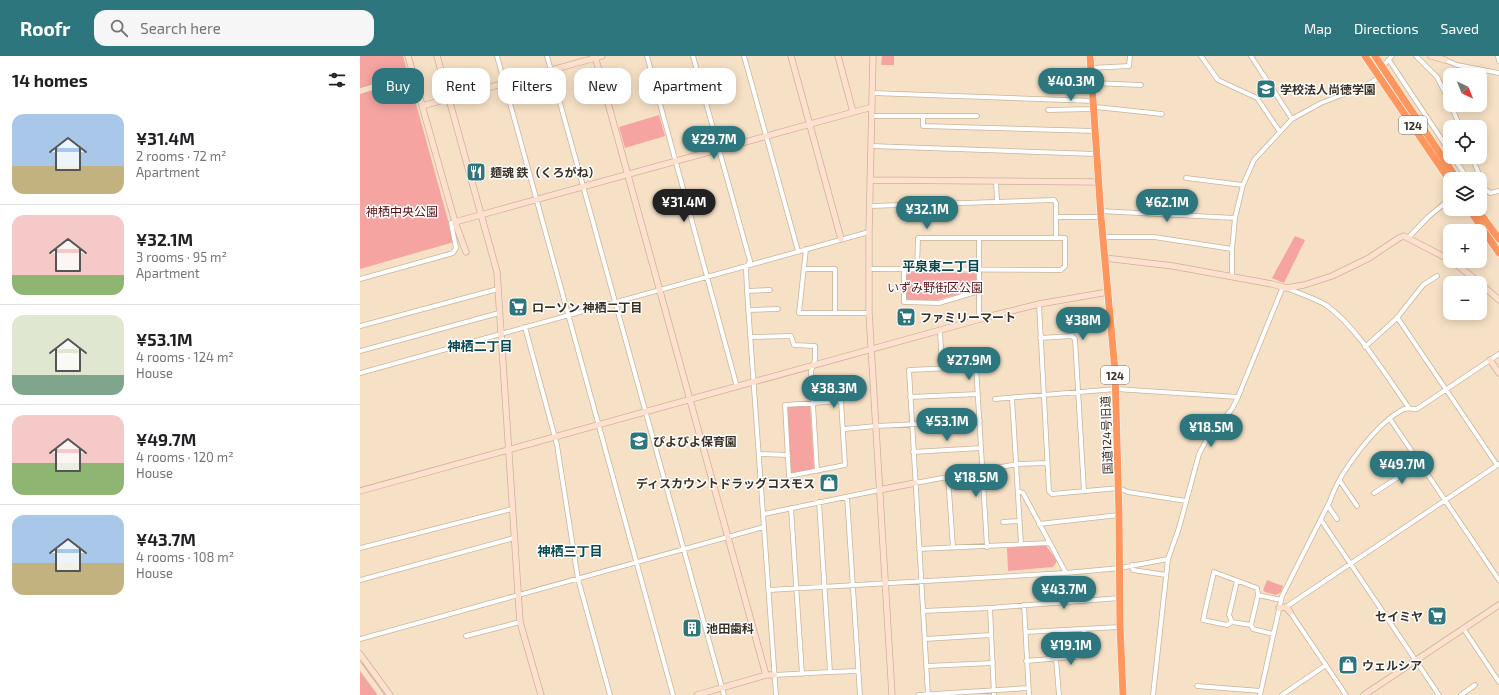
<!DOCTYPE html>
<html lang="en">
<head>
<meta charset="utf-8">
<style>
  :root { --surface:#fff; --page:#f6f6f6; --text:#202124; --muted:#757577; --line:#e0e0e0; --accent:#2d767e }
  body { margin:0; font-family:"Exo 2","Noto Sans JP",sans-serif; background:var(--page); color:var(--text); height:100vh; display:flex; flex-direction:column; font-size:15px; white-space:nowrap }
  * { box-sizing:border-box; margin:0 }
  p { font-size:13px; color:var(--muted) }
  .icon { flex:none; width:22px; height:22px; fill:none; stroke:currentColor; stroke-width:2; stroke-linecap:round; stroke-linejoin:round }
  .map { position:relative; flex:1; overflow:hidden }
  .details { display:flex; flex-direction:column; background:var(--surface); width:360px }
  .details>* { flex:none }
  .top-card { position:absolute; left:12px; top:12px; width:380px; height:36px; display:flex; gap:8px }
  .needle { width:26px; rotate:137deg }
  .buttons { position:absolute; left:1083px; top:12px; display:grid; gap:8px }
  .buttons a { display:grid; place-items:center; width:44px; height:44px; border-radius:8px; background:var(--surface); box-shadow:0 2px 10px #0003; font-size:20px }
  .price { position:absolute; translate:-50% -34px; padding:0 9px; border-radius:14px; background:var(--accent); color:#fff; font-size:13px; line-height:26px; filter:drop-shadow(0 1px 2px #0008) }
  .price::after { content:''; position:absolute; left:50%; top:24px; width:12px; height:9px; margin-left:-6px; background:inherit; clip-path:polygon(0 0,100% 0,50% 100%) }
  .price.selected { background:#222; color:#fff }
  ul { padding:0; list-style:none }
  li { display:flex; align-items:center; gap:12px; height:100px; padding:0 12px }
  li+li { border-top:1px solid var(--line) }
  li span { display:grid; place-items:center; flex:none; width:112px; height:80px; border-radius:12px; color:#555 }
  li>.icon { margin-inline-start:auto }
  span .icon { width:48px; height:48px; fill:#fffc; stroke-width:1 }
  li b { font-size:17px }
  h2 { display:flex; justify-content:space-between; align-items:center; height:48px; padding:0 12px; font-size:17px }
  .tag { padding:0 14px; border-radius:12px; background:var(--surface); box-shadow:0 2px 10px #0003; font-size:14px; line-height:36px }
  .tag.selected { background:var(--accent); color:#fff }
  header { display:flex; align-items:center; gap:24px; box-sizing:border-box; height:56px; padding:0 20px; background:var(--accent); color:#fff }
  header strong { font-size:19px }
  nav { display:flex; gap:22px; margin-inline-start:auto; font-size:14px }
  .search { width:280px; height:36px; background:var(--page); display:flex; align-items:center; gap:10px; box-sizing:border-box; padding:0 14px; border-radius:12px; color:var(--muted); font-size:15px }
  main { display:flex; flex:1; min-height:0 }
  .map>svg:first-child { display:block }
  .green { fill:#f5a4a1 }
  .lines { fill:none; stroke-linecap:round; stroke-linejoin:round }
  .street-casing { stroke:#c8b49a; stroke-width:5.5 }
  .secondary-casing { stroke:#c8b49a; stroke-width:7 }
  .highway-casing { stroke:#fff; stroke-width:8 }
  .street { stroke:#fff; stroke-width:4 }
  .secondary { stroke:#ffe0cf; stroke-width:5.5 }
  .highway { stroke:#fe965e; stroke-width:7 }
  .labels { text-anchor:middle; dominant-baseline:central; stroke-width:3; stroke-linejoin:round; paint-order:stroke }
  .shield { fill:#fff; stroke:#746e66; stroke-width:1 }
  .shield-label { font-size:11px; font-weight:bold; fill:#383025 }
  .poi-label { font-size:12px; font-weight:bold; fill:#383025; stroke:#fff; text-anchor:start }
  .park-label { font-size:12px; fill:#571016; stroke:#fff }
  .street-label { font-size:12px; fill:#383025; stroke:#fff }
  .neighbourhood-label { font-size:13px; font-weight:bold; fill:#08494f; stroke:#fff }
</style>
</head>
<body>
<header>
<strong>Roofr</strong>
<div class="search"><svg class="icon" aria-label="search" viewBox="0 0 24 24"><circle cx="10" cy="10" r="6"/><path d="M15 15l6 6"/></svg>Search here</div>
<nav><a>Map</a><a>Directions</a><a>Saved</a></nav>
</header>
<main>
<section class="details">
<h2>14 homes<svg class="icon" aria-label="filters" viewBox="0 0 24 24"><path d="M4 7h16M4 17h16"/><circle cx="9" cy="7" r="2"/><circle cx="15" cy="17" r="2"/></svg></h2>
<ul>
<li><span style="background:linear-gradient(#a9c7e8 65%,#c2b280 0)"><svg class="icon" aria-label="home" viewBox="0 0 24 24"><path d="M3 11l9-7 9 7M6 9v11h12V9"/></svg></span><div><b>¥31.4M</b><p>2 rooms · 72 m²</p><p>Apartment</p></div></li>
<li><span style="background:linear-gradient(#f6c9c9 75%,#8fb573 0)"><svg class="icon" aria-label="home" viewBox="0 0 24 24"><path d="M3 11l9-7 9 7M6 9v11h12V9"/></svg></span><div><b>¥32.1M</b><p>3 rooms · 95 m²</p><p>Apartment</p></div></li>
<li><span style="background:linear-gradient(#dfe7d0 75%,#7fa58c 0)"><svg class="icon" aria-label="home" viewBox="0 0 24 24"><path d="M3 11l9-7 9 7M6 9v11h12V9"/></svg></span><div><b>¥53.1M</b><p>4 rooms · 124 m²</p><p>House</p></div></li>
<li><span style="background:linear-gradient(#f6c9c9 60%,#8fb573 0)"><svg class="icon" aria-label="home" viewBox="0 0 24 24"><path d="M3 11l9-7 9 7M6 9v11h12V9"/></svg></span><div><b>¥49.7M</b><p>4 rooms · 120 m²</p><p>House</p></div></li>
<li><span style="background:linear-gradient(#a9c7e8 60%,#c2b280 0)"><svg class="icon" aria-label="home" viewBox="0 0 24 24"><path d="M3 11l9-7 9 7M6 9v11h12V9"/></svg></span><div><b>¥43.7M</b><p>4 rooms · 108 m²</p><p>House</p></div></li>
</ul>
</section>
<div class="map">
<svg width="1139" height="639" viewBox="0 0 1139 639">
  <rect width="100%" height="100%" fill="#f6e1c6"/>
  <path class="green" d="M 0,0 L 43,0 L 94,186 L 0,213 Z
    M 522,0 L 534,0 L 534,9 L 521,9 Z
    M 299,59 L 305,80 L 265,92 L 259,71 Z
    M 935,180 L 945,184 L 924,227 L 912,222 Z
    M 550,216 L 615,217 L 616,218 L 616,233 L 577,244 L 548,244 L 546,242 L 546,219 Z
    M 450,349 L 454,413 L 431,417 L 426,351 Z
    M 685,488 L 697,505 L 693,511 L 648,515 L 647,492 Z
    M 907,524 L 923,530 L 921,536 L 916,539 L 905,536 L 903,534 Z
    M 0,616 L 17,639 L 0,639 Z"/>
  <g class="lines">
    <defs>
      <path id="street" d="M 137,0 L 313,639
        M 187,0 L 364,639
        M 287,0 L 377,331
        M 333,0 L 390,205 L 386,213 L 387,235 L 416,639
        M 384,0 L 438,195
        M 841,0 L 858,24 L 897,42 L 920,76
        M 891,0 L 932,63
        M 1056,0 L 1077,21 L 1090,47
        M 1138,0 L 1139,5
        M 1029,4 L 1090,96
        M 1085,4 L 1097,9 L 1139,17
        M 1022,11 L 1032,0
        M 731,12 L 769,10 L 770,0
        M 732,27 L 781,29
        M 512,37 L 733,45
        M 1091,49 L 1100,71
        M 688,54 L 733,53 L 736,51 L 802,58
        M 512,60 L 617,60
        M 563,60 L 563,70 L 735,75
        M 511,90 L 736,98
        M 1093,101 L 1108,123
        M 1112,101 L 1125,133 L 1130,137 L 1139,135
        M 826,122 L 883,129
        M 636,125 L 637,145
        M 510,150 L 694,144 L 696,147 L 696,182
        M 740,155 L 875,162
        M 696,161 L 741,161
        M 743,181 L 794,181 L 872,193
        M 1048,182 L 1068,161 L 1090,143
        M 446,193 L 439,257 L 509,257
        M 445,213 L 475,213 L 475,257
        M 509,213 L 701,214 L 705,210 L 705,182 L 558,182 L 557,213
        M 544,214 L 544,246 L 579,247 L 619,235
        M 872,221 L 872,193 L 875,162 L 883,129 L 894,104 L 932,63 L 961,47 L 1005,30 L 1020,21
        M 0,223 L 93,197 L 96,192 L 91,167 L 95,166
        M 387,235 L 410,234
        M 679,248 L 689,435 L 692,438 L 759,432 L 768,436 L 826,445
        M 388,254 L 418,253
        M 1037,261 L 1137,409
        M 619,264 L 619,182
        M 0,270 L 138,233
        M 165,271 L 197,389 L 218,523 L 250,639
        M 580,275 L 582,312
        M 390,281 L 431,280 L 434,289 L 455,290 L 455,304 L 451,315 L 457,415
        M 680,282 L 712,280 L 715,283 L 724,435
        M 1005,291 L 1037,262 L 1063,229 L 1077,220
        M 0,295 L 139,257
        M 616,310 L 627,491
        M 0,317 L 509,176
        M 550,341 L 618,338
        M 652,342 L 661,488
        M 635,343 L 756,333 L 878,341
        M 481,345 L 485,409 L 429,420 L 425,349 Z
        M 1030,363 L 1139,524
        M 484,373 L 516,370 L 620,365
        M 553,396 L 621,392
        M 400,398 L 427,399
        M 588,420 L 593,492
        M 980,425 L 997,450
        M 555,427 L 657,408 L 687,407
        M 658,435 L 663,437 L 706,517
        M 1014,437 L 1060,407
        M 487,441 L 500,639
        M 968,450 L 977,463
        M 431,452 L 442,618
        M 404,458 L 519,434
        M 961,464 L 1079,639
        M 643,466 L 659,465
        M 679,468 L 759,459
        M 0,492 L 152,453
        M 559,493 L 689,487
        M 772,509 L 773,514 L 806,519
        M 0,524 L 154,482
        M 409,534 L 706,517 L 760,512 L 808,503
        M 898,539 L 897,532 L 854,516 L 843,564 L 867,569 L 872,566 L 891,569 L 898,539 L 921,544
        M 664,549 L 669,639
        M 926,551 L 1139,408
        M 630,552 L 634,639
        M 563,555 L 630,552 L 760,542
        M 930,556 L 986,639
        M 872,566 L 869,559 L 877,525
        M 891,569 L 893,573 L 913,578
        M 1103,572 L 1139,626
        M 666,576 L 760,571
        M 106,580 L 160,566
        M 0,583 L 404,471
        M 565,583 L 631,579
        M 696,603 L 699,639
        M 666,605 L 725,600 L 724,573
        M 566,610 L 633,607
        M 470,616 L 498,615
        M 414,619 L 470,616 L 459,446
        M 837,630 L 901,635
        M 558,639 L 668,632
        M 568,639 L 549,314 L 635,310
        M 793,639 L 808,503 L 819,472 L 839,398 L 847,383 L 872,353 L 878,341 L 922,233 L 926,232 C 939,237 954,242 966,249 C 997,271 1027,321 1049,352
        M 900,639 L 922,540 L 970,445 C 979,417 1017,366 1044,353 C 1048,352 1053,353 1057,353 L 1139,298
        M 922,639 L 966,609
        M 1101,639 L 1115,629"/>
      <path id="secondary" d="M 48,0 L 95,166 L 106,196
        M 77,0 L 137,216 L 160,566 L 181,639
        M 235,0 L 406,619
        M 431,0 L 481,183
        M 478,0 L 493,56
        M 513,0 L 509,176 L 509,257 L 532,639
        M 1071,0 L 1085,4
        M 0,35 L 53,19
        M 62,50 L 242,0
        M 511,124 L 738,126
        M 95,166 L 512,51
        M 745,202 L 813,210 L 912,228 L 926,232 L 944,229 L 972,220 L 1009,202 L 1039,182 L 1044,180 L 1090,204
        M 1092,205 L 1120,227
        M 1120,227 L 1139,244
        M 1130,304 L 1139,317
        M 519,434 L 555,427
        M 0,435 L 631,260 L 679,248 L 748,236
        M 919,552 L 926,551 L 930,556
        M 0,598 L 30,639
        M 0,610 L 21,639
        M 337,639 L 406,619 L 414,619
        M 1004,639 L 1139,549"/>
      <path id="highway" d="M 730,0 L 741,161 L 755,315 L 759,459 L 760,571 L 763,639
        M 1005,0 L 1090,125
        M 1015,0 L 1097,123
        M 1109,153 L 1139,197
        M 1117,153 L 1139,183"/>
    </defs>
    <use href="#street" class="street-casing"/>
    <use href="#secondary" class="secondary-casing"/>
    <use href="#highway" class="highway-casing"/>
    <use href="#street" class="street"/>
    <use href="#secondary" class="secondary"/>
    <use href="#highway" class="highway"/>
  </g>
  <defs>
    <symbol id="school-square" viewBox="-11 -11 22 22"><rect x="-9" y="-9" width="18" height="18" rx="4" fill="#2d767e" stroke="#fff"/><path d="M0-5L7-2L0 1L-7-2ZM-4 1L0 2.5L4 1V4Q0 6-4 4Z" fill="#fff"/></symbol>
    <symbol id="restaurant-square" viewBox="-11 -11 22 22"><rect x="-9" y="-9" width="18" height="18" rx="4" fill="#2d767e" stroke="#fff"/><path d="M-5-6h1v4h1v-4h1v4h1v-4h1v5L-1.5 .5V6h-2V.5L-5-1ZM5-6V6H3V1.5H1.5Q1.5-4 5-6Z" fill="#fff"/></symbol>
    <symbol id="supermarket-square" viewBox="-11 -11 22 22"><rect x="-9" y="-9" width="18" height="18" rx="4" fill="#2d767e" stroke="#fff"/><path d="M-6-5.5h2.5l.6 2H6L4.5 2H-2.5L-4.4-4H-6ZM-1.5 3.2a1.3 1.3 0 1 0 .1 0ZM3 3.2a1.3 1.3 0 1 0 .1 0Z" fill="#fff"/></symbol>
    <symbol id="shop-square" viewBox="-11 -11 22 22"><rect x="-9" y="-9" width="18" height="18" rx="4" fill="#2d767e" stroke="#fff"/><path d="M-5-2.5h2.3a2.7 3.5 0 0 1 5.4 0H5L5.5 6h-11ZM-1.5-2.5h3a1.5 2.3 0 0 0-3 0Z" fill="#fff"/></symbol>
    <symbol id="building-square" viewBox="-11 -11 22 22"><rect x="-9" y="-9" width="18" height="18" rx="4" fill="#2d767e" stroke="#fff"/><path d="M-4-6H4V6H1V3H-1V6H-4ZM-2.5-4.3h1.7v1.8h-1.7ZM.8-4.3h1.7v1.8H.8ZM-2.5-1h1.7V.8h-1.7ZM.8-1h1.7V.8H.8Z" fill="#fff"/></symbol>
  </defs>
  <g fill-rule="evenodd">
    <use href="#school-square" x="895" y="22" width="22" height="22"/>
    <use href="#restaurant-square" x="105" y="105" width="22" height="22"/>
    <use href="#supermarket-square" x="147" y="240" width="22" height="22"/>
    <use href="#supermarket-square" x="535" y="250" width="22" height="22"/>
    <use href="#school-square" x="268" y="374" width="22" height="22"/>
    <use href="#shop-square" x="458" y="416" width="22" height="22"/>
    <use href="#supermarket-square" x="1066" y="549" width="22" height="22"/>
    <use href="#building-square" x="321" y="561" width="22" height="22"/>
    <use href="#shop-square" x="977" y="598" width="22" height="22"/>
  </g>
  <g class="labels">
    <g class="shield">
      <rect x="1039" y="60" width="28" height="18" rx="3"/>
      <rect x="741" y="310" width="28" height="18" rx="3"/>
    </g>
    <g class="shield-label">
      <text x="1053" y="69">124</text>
      <text x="755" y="319">124</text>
    </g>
    <g class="poi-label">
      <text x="920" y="33">学校法人尚徳学園</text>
      <text x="130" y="116">麺魂 鉄（くろがね）</text>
      <text x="172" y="251">ローソン 神栖二丁目</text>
      <text x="560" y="261">ファミリーマート</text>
      <text x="293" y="385">ぴよびよ保育園</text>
      <text x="455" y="427" text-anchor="end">ディスカウントドラッグコスモス</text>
      <text x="1063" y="560" text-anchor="end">セイミヤ</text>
      <text x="346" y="572">池田歯科</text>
      <text x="1002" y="609">ウェルシア</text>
    </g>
    <g class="park-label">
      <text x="42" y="155">神栖中央公園</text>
      <text x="575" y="231">いずみ野街区公園</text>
    </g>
    <g class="street-label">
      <text transform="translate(746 379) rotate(-92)">国道124号旧道</text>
    </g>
    <g class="neighbourhood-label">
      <text x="581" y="210">平泉東二丁目</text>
      <text x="120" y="290">神栖二丁目</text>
      <text x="210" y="495">神栖三丁目</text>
    </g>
  </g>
</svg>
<div class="buttons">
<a><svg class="needle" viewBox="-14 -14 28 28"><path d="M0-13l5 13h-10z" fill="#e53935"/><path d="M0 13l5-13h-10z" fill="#757577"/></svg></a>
<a><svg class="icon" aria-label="locate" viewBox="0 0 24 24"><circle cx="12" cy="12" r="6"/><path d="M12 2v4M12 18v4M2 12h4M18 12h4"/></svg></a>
<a><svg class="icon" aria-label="layers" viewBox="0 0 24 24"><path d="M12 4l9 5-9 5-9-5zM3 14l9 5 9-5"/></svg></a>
<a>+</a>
<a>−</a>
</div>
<b class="price" style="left:711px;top:46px">¥40.3M</b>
<b class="price" style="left:354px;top:104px">¥29.7M</b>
<b class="price selected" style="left:324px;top:167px">¥31.4M</b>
<b class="price" style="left:807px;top:167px">¥62.1M</b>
<b class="price" style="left:567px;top:174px">¥32.1M</b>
<b class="price" style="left:723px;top:285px">¥38M</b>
<b class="price" style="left:609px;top:325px">¥27.9M</b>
<b class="price" style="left:474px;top:353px">¥38.3M</b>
<b class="price" style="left:587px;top:386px">¥53.1M</b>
<b class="price" style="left:851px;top:392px">¥18.5M</b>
<b class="price" style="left:1042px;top:429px">¥49.7M</b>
<b class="price" style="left:616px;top:442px">¥18.5M</b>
<b class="price" style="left:704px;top:554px">¥43.7M</b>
<b class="price" style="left:711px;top:610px">¥19.1M</b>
<div class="top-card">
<a class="tag selected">Buy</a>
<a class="tag">Rent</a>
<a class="tag">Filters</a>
<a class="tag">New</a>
<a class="tag">Apartment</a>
</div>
</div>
</main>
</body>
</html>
